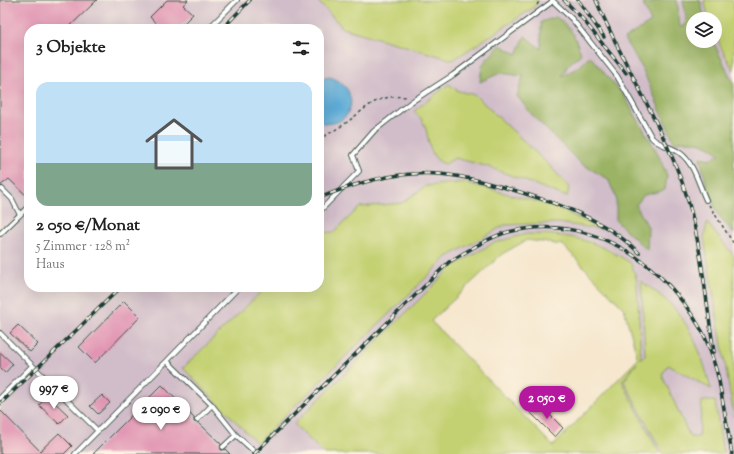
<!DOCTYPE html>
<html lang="de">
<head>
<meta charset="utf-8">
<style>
  :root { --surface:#fff; --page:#f2f2f2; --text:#222; --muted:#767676; --line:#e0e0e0; --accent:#b5179e }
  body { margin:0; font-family:"Sorts Mill Goudy",serif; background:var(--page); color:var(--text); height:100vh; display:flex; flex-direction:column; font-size:15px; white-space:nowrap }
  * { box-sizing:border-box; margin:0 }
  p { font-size:13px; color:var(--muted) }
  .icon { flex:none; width:22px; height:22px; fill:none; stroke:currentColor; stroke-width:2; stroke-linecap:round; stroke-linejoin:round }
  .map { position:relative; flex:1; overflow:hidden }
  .details { position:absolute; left:24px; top:24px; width:300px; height:268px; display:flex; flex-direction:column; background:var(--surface); border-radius:16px; box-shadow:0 4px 16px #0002 }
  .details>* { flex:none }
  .controls { position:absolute; left:686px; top:12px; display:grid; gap:8px }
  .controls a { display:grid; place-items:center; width:36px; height:36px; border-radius:50%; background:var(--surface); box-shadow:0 4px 16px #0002; font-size:20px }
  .price { position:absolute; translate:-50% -34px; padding:0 9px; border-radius:14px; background:#fff; color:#222; font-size:13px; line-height:26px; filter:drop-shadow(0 1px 2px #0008) }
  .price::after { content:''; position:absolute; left:50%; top:24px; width:12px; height:9px; margin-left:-6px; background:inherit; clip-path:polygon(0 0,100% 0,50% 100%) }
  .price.on { background:var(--accent); color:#fff }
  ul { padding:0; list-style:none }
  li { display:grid; align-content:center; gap:8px; height:212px; padding:0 12px }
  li+li { border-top:1px solid var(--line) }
  li span { display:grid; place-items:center; height:124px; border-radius:12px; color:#555 }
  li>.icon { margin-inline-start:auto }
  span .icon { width:72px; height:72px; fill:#fffc; stroke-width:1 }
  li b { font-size:17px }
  h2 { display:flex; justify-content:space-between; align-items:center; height:48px; padding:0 12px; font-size:17px }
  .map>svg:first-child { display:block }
  .industrial { fill:#d1bdc9; fill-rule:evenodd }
  .green { fill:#c4d173; stroke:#728754; fill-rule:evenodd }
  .forest { fill:#9bb365; stroke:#5d784c }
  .water { fill:#5daad6; stroke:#3e7485 }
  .building { fill:#e195b3 }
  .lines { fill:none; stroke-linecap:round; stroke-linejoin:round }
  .service-casing { stroke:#3f564b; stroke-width:6 }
  .path { stroke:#3f564b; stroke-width:1.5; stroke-dasharray:3 3; stroke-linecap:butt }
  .service { stroke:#fff; stroke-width:4 }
  .rail-casing { stroke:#1f3d34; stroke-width:3.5 }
  .rail { stroke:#fcf5e5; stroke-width:2; stroke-dasharray:6; stroke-linecap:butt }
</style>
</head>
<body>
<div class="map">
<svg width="734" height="454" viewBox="0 0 734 454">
  <rect width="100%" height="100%" fill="#fcf5e5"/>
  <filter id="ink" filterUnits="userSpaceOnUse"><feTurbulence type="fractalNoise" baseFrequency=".025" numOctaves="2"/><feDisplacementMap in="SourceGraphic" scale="8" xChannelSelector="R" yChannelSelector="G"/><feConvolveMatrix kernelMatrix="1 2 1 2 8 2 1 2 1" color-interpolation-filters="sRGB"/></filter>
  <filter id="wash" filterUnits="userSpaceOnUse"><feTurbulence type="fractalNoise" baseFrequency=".012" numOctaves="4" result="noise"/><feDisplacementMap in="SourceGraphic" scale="16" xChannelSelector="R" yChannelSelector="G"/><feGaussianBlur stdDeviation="0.9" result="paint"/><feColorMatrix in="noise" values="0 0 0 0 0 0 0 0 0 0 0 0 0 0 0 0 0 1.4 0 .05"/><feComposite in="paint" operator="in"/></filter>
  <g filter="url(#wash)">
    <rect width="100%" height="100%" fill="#f6e7ce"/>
    <path class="industrial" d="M 0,0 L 317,0 L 343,28 L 453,59 L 533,8 L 539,0 L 704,0 L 709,19 L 693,19 L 693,41 L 715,41 L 715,34 L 721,49 L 734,70 L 734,454 L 657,454 L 659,452 L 622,381 L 641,359 L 637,280 L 632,264 L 611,250 L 588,240 L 557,234 L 526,234 L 294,424 L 324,454 L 0,454 ZM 268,26 L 284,26 L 290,29 L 319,29 L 319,79 L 321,78 L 351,95 L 351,104 L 348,113 L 325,124 L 319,122 L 319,235 L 321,233 L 334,232 L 360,207 L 402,203 L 427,186 L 463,182 L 553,206 L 600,229 L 558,223 L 505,225 L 447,257 L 257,443 L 183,368 L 266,287 L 29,287 L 29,29 L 263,29 Z"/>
    <path class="green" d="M 317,0 L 539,0 L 533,8 L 453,60 L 343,28 Z
      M 704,0 L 732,0 L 734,2 L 734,70 C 723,52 715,41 715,19 L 709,19 Z
      M 449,84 L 458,91 L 475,95 L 549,165 L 569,187 L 567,197 L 489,167 L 455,158 L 445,164 C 427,158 430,138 424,124 C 422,119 418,115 414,111 Z
      M 463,182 L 553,206 L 601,229 L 558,223 L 505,225 L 447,257 L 257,443 L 183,368 L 266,287 L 319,287 L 319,235 L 321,233 L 334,232 L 360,207 L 402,203 L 426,186 Z
      M 707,223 L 734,256 L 734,417 L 704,238 Z
      M 526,234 C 571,234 593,239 631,263 L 637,280 L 641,359 L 645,355 L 641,281 C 650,288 660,294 668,302 C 692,325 703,358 711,389 L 668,365 L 662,375 L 690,437 L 699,437 L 702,401 L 715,401 L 723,454 L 663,454 L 624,381 L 637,363 L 622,381 L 659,452 L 657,454 L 324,454 L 294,424 L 452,267 L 493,243 ZM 527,240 L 563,245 L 624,309 L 638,359 L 553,446 L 431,321 L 502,254 Z"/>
    <path class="forest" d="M 655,0 L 677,0 L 680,27 L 685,26 L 686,17 L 683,0 L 700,0 L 705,19 L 693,19 L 693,41 L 713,41 L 734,85 L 734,234 L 717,213 L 706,183 L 700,157 L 710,159 L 720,154 C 703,141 695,140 674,142 L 641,66 L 624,39 L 651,22 L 643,4 L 653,3 Z
      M 556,17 C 572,28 575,36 581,54 L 568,65 L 562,76 L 579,67 L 590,56 L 624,96 L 657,152 L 667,175 L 665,190 L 644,195 L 636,205 L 648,227 L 647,250 L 616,221 L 616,197 L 608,179 L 580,163 L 533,116 L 517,96 L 523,76 L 500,73 L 480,82 L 482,65 L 500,45 L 517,54 L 525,36 L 541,49 L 541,22 Z"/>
    <path class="water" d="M 330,77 C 365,89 352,132 319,122 L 319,79 Z"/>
    <g id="blocks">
      <path class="building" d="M 0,0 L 97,0 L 67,29 L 29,29 L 29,198 L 9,179 L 0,186 Z
        M 167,0 L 188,0 L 183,5 L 193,14 L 178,29 L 161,29 L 150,17 Z
        M 124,301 L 140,317 L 95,363 L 79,347 Z
        M 18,325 L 38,344 L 30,352 L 10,333 Z
        M 0,352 L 13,364 L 5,373 L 0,368 Z
        M 162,385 L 194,418 L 194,422 L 199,423 L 221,444 L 221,450 L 225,449 L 230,454 L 93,454 Z
        M 102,395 L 110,403 L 98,414 L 90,406 Z
        M 48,396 L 68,415 L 59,424 L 39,405 Z
        M 539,404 L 563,428 L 555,437 L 530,412 Z
        M 0,410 L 40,451 L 59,433 L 72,446 L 64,454 L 0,454 Z"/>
    </g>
  </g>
  <g filter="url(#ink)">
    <use href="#blocks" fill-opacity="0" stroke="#3f564b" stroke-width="1"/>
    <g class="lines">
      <defs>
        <path id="service" d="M 552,0 L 572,19 L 617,76 L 652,138 C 660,146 671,146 680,153 C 694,163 699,185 706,200
          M 208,29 L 237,0
          M 2,189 L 12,199 L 20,215
          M 319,212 L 359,171 L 353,155 L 374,131 L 411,102 L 453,75 L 553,1
          M 0,234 L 29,206
          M 0,333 L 98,431
          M 167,361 L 239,287
          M 0,398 L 32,366
          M 197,420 L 212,405
          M 223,447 L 236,435
          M 75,454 L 167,361 L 212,405 L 236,435 L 257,454"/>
      </defs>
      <use href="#service" class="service-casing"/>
      <path class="path" d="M 537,5 L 540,0
        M 319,139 C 327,135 335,130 343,125 C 368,108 374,94 408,97
        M 709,205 L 734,244"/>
      <use href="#service" class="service"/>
      <defs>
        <path id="rail" d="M 564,0 L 581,17 L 626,73
          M 578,0 L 604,37
          M 596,0 C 622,62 659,119 682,182 C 701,234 705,296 714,352
          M 222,29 L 250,0
          M 319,198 C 349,186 379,176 412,174 C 447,171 477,180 510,189 C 556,203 604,218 639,253
          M 718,375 L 732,454
          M 0,404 L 121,287
          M 254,454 L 449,262 C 468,251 487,238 508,232 C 591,212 662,261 702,331 C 710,346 714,363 719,380"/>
      </defs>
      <use href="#rail" class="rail-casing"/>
      <use href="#rail" class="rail"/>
    </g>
  </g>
</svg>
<div class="controls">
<a><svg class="icon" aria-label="layers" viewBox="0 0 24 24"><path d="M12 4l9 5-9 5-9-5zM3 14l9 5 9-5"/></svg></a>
</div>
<b class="price" style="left:54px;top:410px">997 €</b>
<b class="price on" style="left:547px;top:420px">2 050 €</b>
<b class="price" style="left:161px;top:431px">2 090 €</b>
<section class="details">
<h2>3 Objekte<svg class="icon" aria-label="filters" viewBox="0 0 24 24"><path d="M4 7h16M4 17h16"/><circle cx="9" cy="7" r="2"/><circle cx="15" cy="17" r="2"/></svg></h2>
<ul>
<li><span style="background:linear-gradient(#bfe0f5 65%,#7fa58c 0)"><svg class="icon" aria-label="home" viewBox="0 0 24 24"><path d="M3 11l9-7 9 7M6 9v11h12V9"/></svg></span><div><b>2 050 €/Monat</b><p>5 Zimmer · 128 m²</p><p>Haus</p></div></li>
</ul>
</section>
</div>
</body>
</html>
